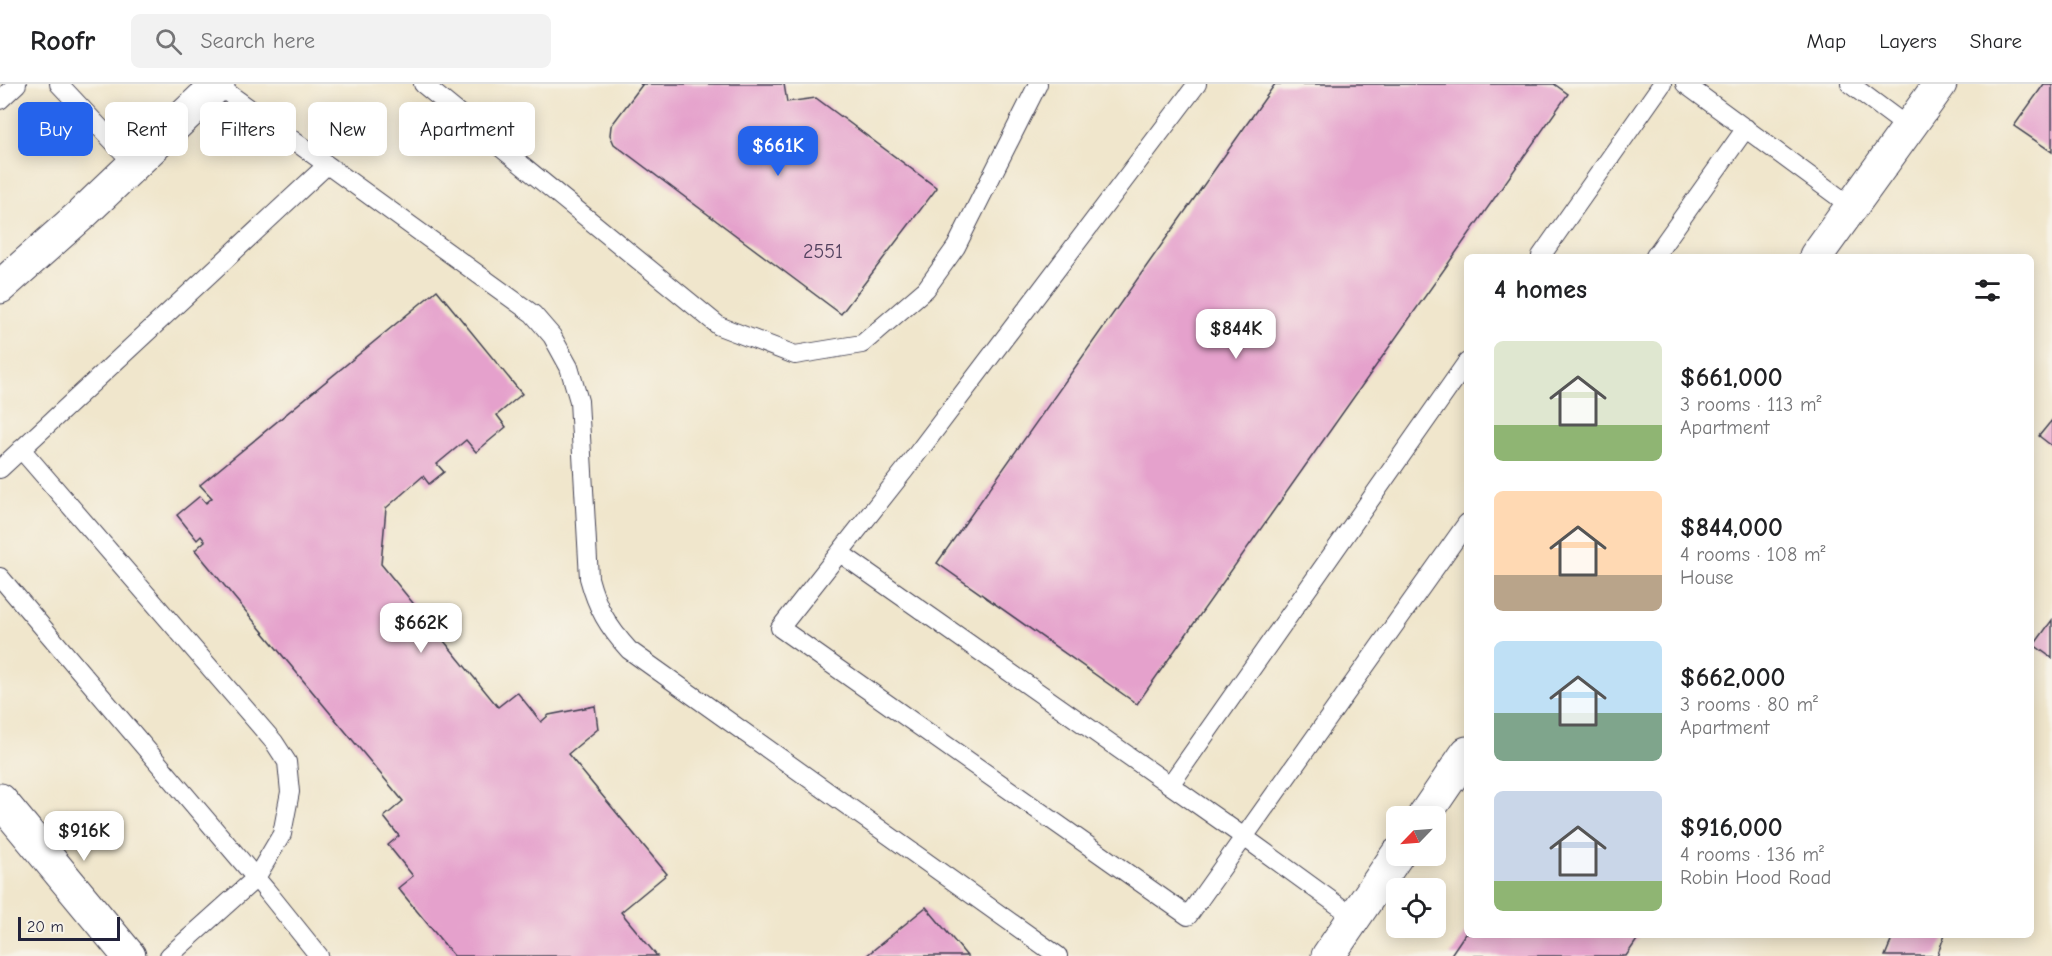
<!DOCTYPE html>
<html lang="en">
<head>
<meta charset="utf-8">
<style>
  :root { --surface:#fff; --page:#f2f2f2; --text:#202124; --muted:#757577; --line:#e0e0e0; --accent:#2563eb }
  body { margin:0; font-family:"Comic Neue",sans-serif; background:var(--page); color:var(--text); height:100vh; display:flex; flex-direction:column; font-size:22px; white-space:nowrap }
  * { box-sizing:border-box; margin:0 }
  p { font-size:20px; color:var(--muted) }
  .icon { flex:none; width:33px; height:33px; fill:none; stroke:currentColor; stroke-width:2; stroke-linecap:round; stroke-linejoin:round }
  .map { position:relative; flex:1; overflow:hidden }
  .details { position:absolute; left:1464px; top:170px; width:570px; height:684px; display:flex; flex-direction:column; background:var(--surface); border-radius:9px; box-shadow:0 3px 15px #0003 }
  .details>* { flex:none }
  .top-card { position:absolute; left:18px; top:18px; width:570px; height:54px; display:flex; gap:12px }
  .needle { width:39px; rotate:245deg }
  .tools { position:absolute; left:1386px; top:722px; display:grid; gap:12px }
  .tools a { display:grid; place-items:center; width:60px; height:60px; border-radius:9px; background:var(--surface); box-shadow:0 3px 15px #0003; font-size:30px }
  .scale { position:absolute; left:18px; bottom:15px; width:102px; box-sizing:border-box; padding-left:6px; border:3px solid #22223b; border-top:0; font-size:16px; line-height:21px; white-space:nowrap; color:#22223b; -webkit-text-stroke:4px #f7f3e8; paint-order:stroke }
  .price { position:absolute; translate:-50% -51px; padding:0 14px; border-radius:12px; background:#fff; color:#222; font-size:20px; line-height:39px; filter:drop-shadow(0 2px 3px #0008) }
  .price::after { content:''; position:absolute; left:50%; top:36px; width:18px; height:14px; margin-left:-9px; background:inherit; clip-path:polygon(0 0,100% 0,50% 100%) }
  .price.active { background:var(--accent); color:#fff }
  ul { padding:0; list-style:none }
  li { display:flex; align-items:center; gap:18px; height:150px; padding:0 30px }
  li span { display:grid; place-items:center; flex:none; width:168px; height:120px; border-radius:9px; color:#555 }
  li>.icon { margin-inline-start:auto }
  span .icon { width:72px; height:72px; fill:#fffc; stroke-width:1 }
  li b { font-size:26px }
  h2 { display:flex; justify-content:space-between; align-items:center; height:72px; padding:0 30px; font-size:26px }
  .chip { padding:0 21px; border-radius:9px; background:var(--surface); box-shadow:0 3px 15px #0003; font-size:21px; line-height:54px }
  .chip.active { background:var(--accent); color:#fff }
  header { display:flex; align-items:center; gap:36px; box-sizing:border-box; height:84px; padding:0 30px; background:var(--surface); border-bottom:2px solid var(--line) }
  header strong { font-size:28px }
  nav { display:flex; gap:33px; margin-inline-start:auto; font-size:21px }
  .search { width:420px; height:54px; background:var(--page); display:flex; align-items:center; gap:15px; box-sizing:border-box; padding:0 21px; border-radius:9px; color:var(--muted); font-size:22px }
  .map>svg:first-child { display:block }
  .building { fill:#e5a1cc }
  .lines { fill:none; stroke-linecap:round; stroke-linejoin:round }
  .service-casing { stroke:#413f51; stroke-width:20 }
  .minor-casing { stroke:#413f51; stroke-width:35 }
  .tertiary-casing { stroke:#413f51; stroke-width:35 }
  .service { stroke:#fff; stroke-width:18 }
  .minor { stroke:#fff; stroke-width:33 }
  .tertiary { stroke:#fff; stroke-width:33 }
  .labels { text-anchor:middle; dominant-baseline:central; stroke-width:4.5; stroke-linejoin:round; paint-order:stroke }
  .number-label { font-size:20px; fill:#53425f }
</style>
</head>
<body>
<header>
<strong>Roofr</strong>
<div class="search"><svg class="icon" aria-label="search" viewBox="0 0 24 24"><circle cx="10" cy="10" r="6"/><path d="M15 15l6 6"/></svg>Search here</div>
<nav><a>Map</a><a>Layers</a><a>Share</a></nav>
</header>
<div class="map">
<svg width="2052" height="872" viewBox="0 0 2052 872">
  <rect width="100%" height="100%" fill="#f7f3e8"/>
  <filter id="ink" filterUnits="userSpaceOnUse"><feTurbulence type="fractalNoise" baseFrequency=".0167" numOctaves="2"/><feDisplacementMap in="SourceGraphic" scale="12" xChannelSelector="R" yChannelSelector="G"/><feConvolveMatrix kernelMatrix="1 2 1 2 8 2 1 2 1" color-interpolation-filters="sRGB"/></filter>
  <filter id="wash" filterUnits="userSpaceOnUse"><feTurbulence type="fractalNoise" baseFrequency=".008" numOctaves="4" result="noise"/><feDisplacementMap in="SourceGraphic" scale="24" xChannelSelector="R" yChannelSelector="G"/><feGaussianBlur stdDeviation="1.35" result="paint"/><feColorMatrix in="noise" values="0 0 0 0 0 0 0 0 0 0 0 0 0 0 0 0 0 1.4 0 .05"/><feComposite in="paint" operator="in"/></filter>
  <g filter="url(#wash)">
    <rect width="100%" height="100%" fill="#f0e6cc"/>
    <g id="blocks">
      <path class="building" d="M 640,0 L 784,0 L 787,18 L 816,14 L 937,104 L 841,230 L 614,60 L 610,51 L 611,42 L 642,1 Z
        M 1275,0 L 1554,0 L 1568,10 L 1137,620 L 937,479 Z
        M 2044,0 L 2052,0 L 2052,68 L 2014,42 Z
        M 437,206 L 522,310 L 497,331 L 506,343 L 476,368 L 466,356 L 437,380 L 444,388 L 429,400 L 423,392 L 386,424 L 381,480 L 498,623 L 517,608 L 541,638 L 549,631 L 595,622 L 598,645 L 568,670 L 667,790 L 621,828 L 657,872 L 454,872 L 398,804 L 413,792 L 388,761 L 399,752 L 384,733 L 403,717 L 195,466 L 205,457 L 201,452 L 197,456 L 177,431 L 200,412 L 206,419 L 212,414 L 200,401 Z
        M 2052,336 L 2052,362 L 2039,352 Z
        M 2052,536 L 2052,574 L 2034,561 Z
        M 926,823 L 967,872 L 866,872 Z
        M 1467,847 L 1467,850 L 1641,850 L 1626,872 L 1450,872 Z
        M 1894,850 L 1945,850 L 1937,872 L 1885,872 Z"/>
    </g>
  </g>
  <g filter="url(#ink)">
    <use href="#blocks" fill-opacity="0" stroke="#413f51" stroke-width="1.5"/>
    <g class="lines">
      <defs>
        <path id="service" d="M 59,0 L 135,81
          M 423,0 L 719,242 L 795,271 L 862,260 L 926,205 L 956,163 L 1038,0
          M 1197,0 L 904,387 L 780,544 L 1188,832 L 1467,439
          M 1685,0 L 1852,123
          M 1850,0 L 1909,44
          M 217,1 L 533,230 L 552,252 L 569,283 L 579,317 L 589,494 C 597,524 608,543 629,566 L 1058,872
          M 0,16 L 17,0
          M 1541,172 L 1662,0
          M 1655,172 L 1746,44
          M 21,365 L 274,658 L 287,678 L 290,708 L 282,750 L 256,794 L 169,872
          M 0,385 L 327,81
          M 840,469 L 1244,753 L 1354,833
          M 0,493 L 266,806 L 319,872
          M 1170,701 L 1467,278"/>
        <path id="minor" d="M 1816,172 L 1940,0
          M 0,203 L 82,130 L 218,0
          M 1424,732 L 1467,669
          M 1328,872 L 1397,771"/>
        <path id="tertiary" d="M 0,716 L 129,872"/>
      </defs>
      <use href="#service" class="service-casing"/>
      <use href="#minor" class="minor-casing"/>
      <use href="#tertiary" class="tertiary-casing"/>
      <use href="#service" class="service"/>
      <use href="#minor" class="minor"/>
      <use href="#tertiary" class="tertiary"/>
    </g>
  </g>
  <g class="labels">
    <g class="number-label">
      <text x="823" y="167">2551</text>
    </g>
  </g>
</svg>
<div class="tools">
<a><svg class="needle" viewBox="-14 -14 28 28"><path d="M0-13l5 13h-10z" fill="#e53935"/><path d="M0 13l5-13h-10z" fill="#757577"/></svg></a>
<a><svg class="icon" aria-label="locate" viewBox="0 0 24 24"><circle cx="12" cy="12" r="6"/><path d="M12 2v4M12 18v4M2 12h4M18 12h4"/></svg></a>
</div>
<div class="scale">20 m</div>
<b class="price active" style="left:778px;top:93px">$661K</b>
<b class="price" style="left:1236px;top:276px">$844K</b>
<b class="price" style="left:421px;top:570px">$662K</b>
<b class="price" style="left:84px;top:778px">$916K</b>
<div class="top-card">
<a class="chip active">Buy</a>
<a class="chip">Rent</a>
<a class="chip">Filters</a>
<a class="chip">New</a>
<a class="chip">Apartment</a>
</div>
<section class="details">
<h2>4 homes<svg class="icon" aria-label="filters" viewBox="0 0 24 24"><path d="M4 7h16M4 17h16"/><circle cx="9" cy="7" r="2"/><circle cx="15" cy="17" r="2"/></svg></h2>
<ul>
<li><span style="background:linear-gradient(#dfe7d0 70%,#8fb573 0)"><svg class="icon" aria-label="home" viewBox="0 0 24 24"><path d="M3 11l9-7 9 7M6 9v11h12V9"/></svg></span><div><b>$661,000</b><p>3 rooms · 113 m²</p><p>Apartment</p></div></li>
<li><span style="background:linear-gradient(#ffd9b3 70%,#b9a48a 0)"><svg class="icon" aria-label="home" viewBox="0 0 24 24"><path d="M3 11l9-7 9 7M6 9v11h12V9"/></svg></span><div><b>$844,000</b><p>4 rooms · 108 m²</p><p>House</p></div></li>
<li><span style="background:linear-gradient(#bfe0f5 60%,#7fa58c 0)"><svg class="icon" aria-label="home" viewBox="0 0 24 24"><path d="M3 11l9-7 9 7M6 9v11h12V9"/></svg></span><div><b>$662,000</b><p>3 rooms · 80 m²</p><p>Apartment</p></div></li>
<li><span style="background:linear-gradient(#c9d6e8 75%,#8fb573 0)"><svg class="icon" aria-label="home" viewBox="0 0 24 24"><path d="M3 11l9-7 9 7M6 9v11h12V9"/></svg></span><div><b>$916,000</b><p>4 rooms · 136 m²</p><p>Robin Hood Road</p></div></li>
</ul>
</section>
</div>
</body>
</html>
